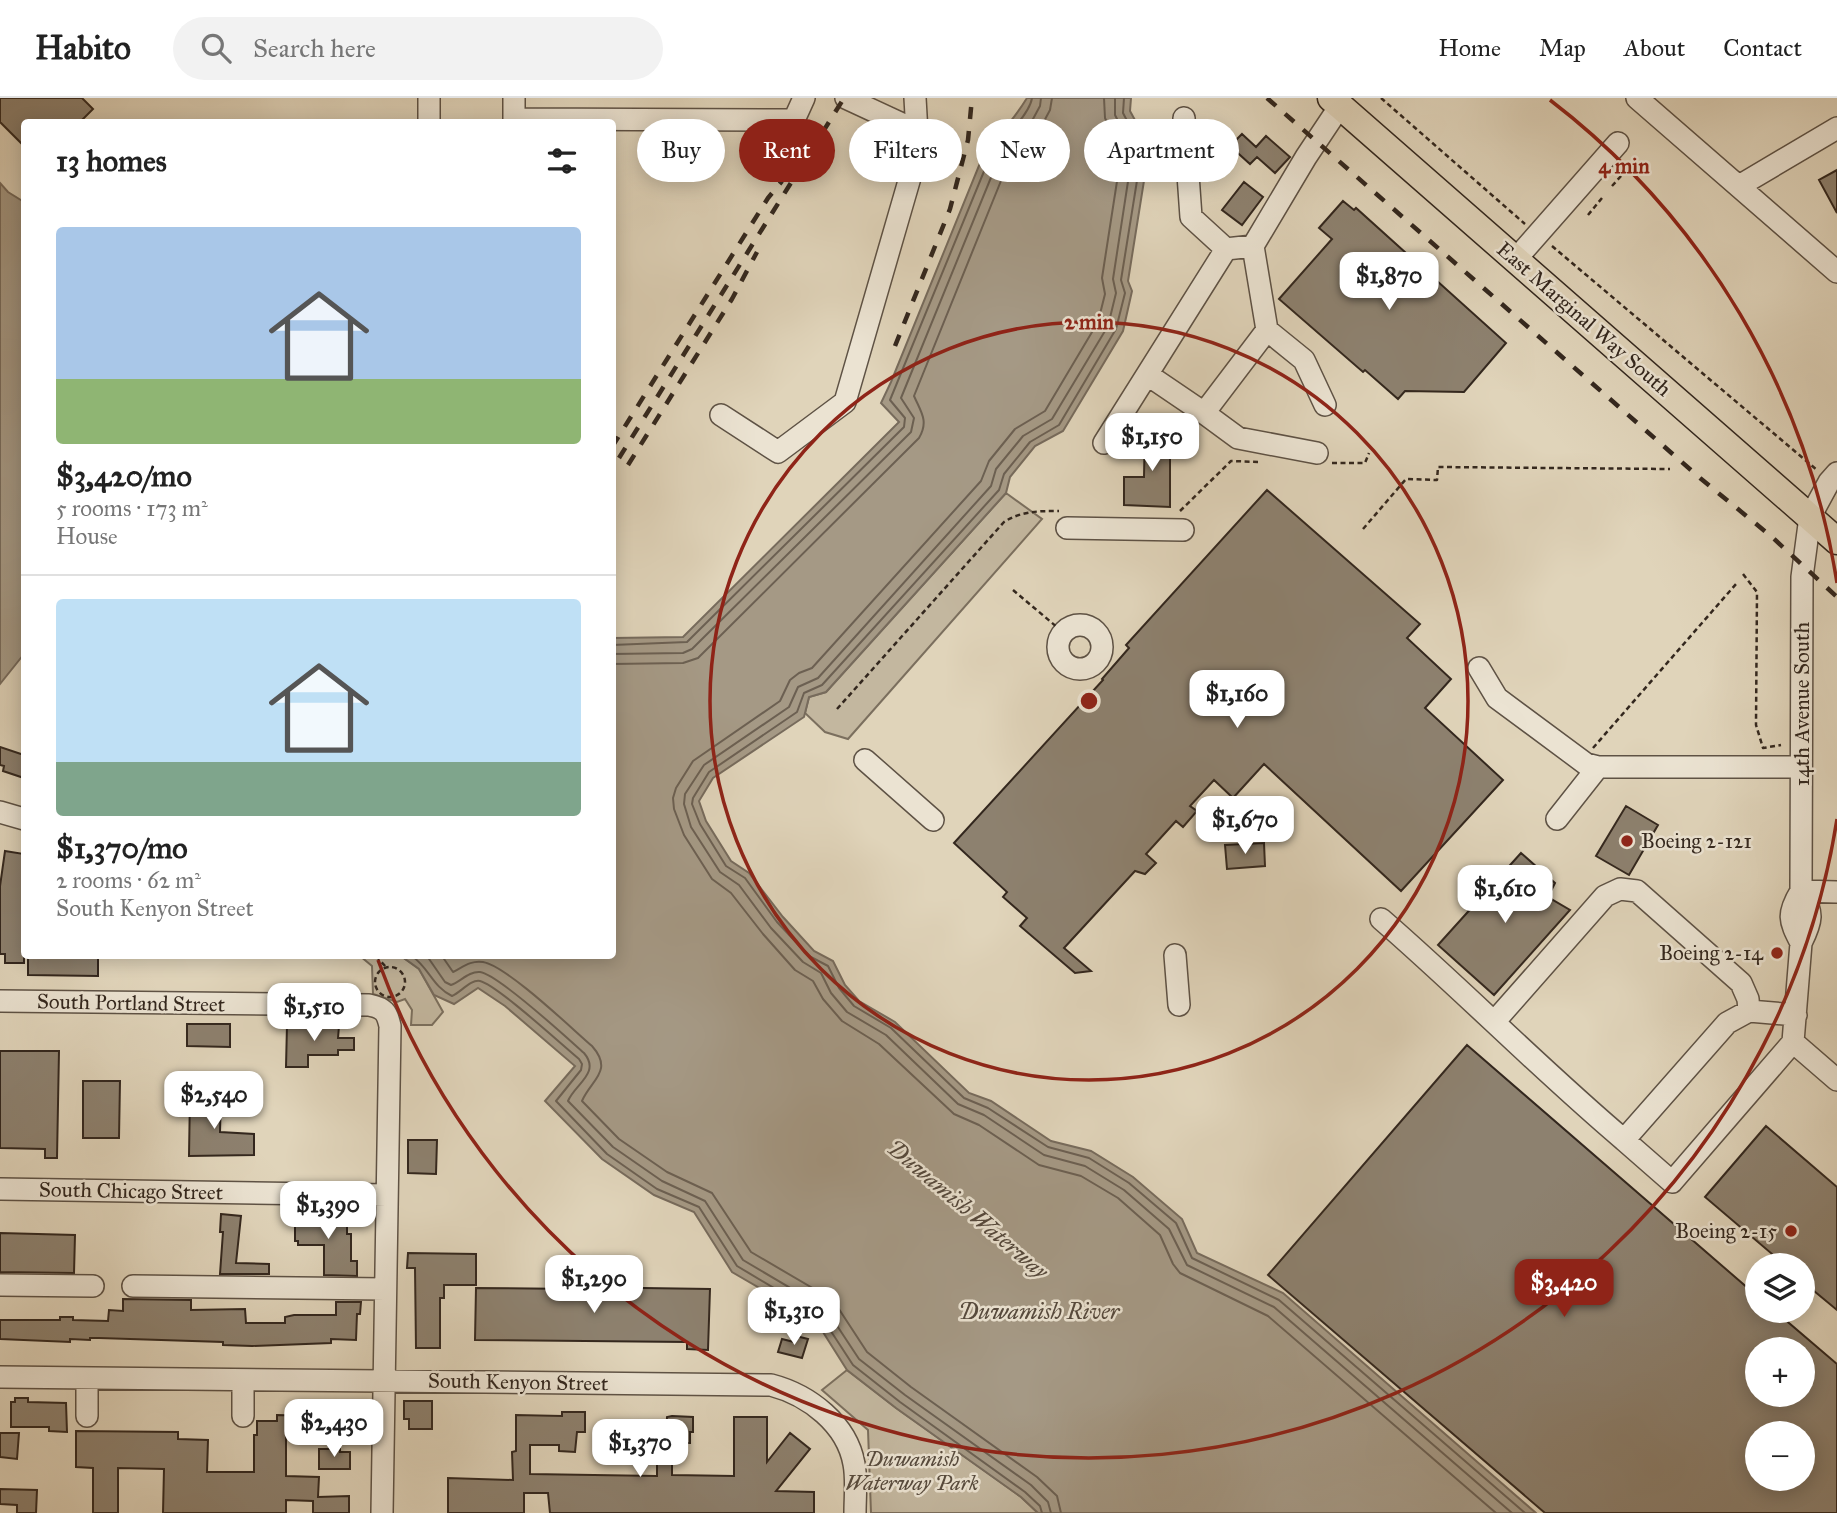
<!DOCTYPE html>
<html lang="en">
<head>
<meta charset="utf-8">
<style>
  :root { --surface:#fff; --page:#f2f2f2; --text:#222; --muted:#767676; --line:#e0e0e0; --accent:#8f2418 }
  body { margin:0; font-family:"IM FELL Great Primer",serif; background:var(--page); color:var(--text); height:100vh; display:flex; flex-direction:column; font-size:26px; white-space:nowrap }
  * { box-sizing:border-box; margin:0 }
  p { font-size:23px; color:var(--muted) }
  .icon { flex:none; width:38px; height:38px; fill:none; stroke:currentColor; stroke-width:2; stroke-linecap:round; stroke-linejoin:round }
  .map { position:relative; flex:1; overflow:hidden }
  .panel { position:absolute; left:21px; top:21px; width:595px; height:840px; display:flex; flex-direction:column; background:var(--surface); border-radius:7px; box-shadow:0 4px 18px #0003 }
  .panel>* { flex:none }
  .hud { position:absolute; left:637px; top:21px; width:665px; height:63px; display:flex; gap:14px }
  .tools { position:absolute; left:1745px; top:1155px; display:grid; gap:14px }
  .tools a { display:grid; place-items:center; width:70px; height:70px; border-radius:50%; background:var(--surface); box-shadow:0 4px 18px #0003; font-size:35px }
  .price { position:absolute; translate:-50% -60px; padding:0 16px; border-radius:14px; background:#fff; color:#222; font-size:23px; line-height:46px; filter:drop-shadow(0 2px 4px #0008) }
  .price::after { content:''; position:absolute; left:50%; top:42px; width:21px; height:16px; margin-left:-10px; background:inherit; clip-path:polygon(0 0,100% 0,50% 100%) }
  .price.active { background:var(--accent); color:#fff }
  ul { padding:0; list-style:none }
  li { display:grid; align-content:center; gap:14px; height:371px; padding:0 35px }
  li+li { border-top:2px solid var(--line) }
  li span { display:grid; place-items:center; height:217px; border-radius:7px; color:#555 }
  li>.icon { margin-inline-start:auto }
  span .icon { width:126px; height:126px; fill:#fffc; stroke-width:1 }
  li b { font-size:30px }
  h2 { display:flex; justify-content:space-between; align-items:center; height:84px; padding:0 35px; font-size:30px }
  .chip { padding:0 24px; border-radius:32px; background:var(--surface); box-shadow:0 4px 18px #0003; font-size:24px; line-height:63px }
  .chip.active { background:var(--accent); color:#fff }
  header { display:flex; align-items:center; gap:42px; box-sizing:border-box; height:98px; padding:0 35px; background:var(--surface); border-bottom:2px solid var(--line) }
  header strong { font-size:33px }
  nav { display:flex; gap:38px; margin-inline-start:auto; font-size:24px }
  .search { width:490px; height:63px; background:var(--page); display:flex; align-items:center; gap:18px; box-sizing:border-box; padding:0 24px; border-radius:38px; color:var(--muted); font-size:26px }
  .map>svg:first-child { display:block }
  .green { fill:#c3b79f; stroke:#7b6f5e; stroke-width:2 }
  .water { fill:#a59985; stroke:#776b5c; stroke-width:2 }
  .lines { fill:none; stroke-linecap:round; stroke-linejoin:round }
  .shore { stroke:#6c6052; stroke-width:2 }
  .building { fill:#8d816f; stroke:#33271e; stroke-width:2; fill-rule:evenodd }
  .minor-casing { stroke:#5e5245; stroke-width:24 }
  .major-casing { stroke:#33271e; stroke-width:29 }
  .path { stroke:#33271e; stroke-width:2.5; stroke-dasharray:5 3.5; stroke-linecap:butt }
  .minor { stroke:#ebe3d2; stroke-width:21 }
  .major { stroke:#e0d4ba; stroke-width:26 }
  .rail { stroke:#33271e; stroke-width:4.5; stroke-dasharray:12 12; stroke-linecap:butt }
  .ring { fill:none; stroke:#8f2418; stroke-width:3.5 }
  .poi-dot { fill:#8f2418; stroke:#ebe3d2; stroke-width:2.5 }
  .labels { text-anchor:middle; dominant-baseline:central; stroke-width:5; stroke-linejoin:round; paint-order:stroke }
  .street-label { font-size:21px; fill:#33271e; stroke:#ebe3d2 }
  .poi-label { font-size:21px; fill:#33271e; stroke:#ebe3d2; text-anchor:end }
  .park-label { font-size:21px; font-style:italic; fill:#574b3e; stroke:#ebe3d2 }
  .water-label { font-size:23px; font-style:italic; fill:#55493d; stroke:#ebe3d2 }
  .centre { fill:#8f2418; stroke:#ebe3d2; stroke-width:3.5 }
  .ring-label { font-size:21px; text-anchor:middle; font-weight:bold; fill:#8f2418; stroke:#ebe3d2; stroke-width:5; stroke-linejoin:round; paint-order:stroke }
</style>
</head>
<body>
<header>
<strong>Habito</strong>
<div class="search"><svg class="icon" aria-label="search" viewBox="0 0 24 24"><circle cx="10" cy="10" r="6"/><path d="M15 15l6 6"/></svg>Search here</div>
<nav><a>Home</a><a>Map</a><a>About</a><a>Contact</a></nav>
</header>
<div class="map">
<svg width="1837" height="1415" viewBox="0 0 1837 1415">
  <rect width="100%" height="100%" fill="#e0d4ba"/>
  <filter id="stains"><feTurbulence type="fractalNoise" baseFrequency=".00286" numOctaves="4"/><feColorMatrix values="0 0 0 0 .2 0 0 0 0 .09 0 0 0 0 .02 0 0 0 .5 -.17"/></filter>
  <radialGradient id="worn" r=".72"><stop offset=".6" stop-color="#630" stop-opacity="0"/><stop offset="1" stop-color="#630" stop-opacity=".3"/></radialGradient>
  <path class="green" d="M 1006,395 L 1042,421 L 848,641 L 825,634 L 805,615 L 809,599 L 826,594 Z
    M 360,858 L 401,858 L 419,871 L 443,914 L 432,927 L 411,927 L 412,912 L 405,901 L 397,904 L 373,896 L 372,868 Z
    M 847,1272 L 896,1310 L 1021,1399 L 1038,1415 L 871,1415 L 868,1332 L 822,1292 Z"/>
  <path class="water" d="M 1027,0 L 1131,0 L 1130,13 L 1141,33 L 1147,64 L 1128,183 L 1132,193 L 1123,233 L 1063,333 L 1035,348 L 1010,379 L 1006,395 L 826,594 L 809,599 L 804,619 L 713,680 L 699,703 L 706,723 L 731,763 L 749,775 L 783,819 L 814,853 L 833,863 L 845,887 L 859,903 L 895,924 L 969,995 L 991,1003 L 1051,1043 L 1091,1053 L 1133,1079 L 1182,1121 L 1197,1155 L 1283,1195 L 1536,1415 L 1038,1415 L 1021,1399 L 896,1310 L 847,1272 L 816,1223 L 732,1174 L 694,1114 L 654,1097 L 602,1061 L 545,1003 L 575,968 L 505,908 L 478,890 L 454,906 L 434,897 L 419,871 L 401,858 L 612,858 L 613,540 L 683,539 L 899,324 L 881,305 L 891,284 L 989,43 C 1002,37 1019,13 1027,0 Z
    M 0,85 L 8,94 L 24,104 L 24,556 L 0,586 Z"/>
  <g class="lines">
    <path class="shore" d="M 1104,0 L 1105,20 L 1116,43 L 1120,64 L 1102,180 L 1105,196 L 1098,224 L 1045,313 L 1015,331 L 989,363 L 981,383 L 812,570 L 799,575 L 790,582 L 780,603 L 693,663 L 676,690 L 673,700 L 674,711 L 684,737 L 712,781 L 731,795 L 763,836 L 795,872 L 813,883 L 823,901 L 842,923 L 879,946 L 954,1016 L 979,1027 L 1039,1067 L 1081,1078 L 1118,1100 L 1160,1137 L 1173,1166 L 1180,1175 L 1268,1218 L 1496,1415
      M 1115,0 L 1115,17 L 1126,39 L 1131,64 L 1113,181 L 1116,195 L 1108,228 L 1052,321 L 1023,338 L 996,371 L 991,388 L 818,580 L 798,589 L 789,609 L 704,667 L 685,696 L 684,706 L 691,729 L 720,774 L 739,787 L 771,830 L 803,864 L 821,875 L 831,895 L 847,914 L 886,937 L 958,1006 L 984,1017 L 1044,1057 L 1085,1068 L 1124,1092 L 1169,1131 L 1187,1167 L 1274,1209 L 1512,1415
      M 1124,0 L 1123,15 L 1134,36 L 1140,64 L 1121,182 L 1125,195 L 1116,231 L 1059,327 L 1030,344 L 1004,376 L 999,392 L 822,587 L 804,595 L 797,614 L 709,674 L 693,700 L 692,706 L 700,726 L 726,768 L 745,780 L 777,824 L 809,858 L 828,868 L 839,890 L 854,908 L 891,930 L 964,1000 L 988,1010 L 1048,1049 L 1089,1060 L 1129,1085 L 1176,1125 L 1192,1160 L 1279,1202 L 1525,1415
      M 612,547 L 687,544 L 904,329 L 905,320 L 890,302 L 994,49 C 1006,41 1030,14 1032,0
      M 612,556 L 683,555 L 692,551 L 911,334 L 914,320 L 901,300 L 1001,55 L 1033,21 L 1040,8 L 1041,0
      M 612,566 L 683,565 L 698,560 L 919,340 C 929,323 921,314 914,298 L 1009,63 L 1042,27 L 1050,12 L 1052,0
      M 412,858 C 429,870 433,889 452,898 C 460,895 471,881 480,883 C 497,887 562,947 579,961 L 582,966 L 581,972 L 556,1003 L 607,1056 L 657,1091 L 699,1109 L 737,1168 L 821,1218 L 853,1267 L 900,1304 L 1025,1394 L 1040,1408 L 1042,1415
      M 427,858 L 445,884 L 451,887 C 460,884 469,873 480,874 C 498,876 567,940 584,955 C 601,975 575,986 568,1003 L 613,1049 L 662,1083 L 705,1103 L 743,1162 L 826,1211 L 859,1261 L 905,1297 L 1031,1387 L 1048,1404 L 1051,1415
      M 442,858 L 453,874 C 463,869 471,862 483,864 C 507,868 571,930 592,948 C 614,973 591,982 582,1003 L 619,1041 L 667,1074 L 712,1095 L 751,1154 L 833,1202 L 867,1254 L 911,1289 L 1037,1379 L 1057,1398 L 1061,1415"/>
  </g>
  <path class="building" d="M 0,0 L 82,0 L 93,11 L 80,24 L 24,24 L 24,48 L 0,24 Z
    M 1242,36 L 1256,49 L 1266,38 L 1290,59 L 1275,75 L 1257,59 L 1250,66 L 1230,48 Z
    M 1837,72 L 1837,115 L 1819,82 Z
    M 1244,84 L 1263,99 L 1242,127 L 1222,112 Z
    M 1343,103 L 1354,112 L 1356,110 L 1506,245 L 1464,294 L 1405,293 L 1398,301 L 1365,272 L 1363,274 L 1279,201 L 1332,141 L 1319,130 Z
    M 1145,331 L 1170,331 L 1170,409 L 1124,407 L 1124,379 L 1144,379 Z
    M 1267,392 L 1420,526 L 1407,540 L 1451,581 L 1425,610 L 1503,682 L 1401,793 L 1264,666 L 1233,700 L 1214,682 L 1190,708 L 1197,713 L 1183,729 L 1176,723 L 1146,756 L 1156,765 L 1145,776 L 1135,773 L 1064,850 L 1091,873 L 1075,875 L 1020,828 L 1027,820 L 1003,799 L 1007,794 L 954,745 L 1103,582 L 1102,581 L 1129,550 L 1126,547 Z
    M 0,649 L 24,657 L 24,680 L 3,673 L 4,668 L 0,667 Z
    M 1626,708 L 1658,727 L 1629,777 L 1596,758 Z
    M 1264,745 L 1265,768 L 1227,771 L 1225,747 Z
    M 5,753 L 24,756 L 24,865 L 5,865 L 5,856 L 0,856 L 0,788 Z
    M 1521,755 L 1555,785 L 1548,799 L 1570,812 L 1494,897 L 1438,847 Z
    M 28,858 L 98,858 L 98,878 L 28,877 Z
    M 187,926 L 230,926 L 230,949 L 187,948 Z
    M 287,927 L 339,928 L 338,940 L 354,940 L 354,952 L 338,952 L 338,957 L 308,957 L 308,969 L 286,969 Z
    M 1467,947 L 1757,1198 L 1757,1213 L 1775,1213 L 1837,1266 L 1837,1415 L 1545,1415 L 1268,1177 ZM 1757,1251 L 1802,1251 L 1802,1297 L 1757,1297 ZM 1757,1335 L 1802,1335 L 1802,1381 L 1757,1381 Z
    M 0,953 L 59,953 L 57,1060 L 45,1060 L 45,1051 L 0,1050 Z
    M 220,981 L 250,981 L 250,998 L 219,997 Z
    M 83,983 L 120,983 L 119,1040 L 83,1040 Z
    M 190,997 L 221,998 L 220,1034 L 254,1036 L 254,1057 L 189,1058 Z
    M 1766,1028 L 1837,1089 L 1837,1212 L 1802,1183 L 1802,1167 L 1785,1167 L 1705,1099 Z
    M 408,1042 L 437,1042 L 436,1076 L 408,1075 Z
    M 221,1116 L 241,1118 L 236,1165 L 269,1166 L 269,1176 L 220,1176 L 223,1134 L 220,1134 Z
    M 295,1116 L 347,1118 L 347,1136 L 351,1136 L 351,1163 L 357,1163 L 357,1178 L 324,1177 L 324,1147 L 298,1147 L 298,1143 L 295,1143 Z
    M 0,1135 L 75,1137 L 74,1175 L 0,1174 Z
    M 408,1155 L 476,1156 L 476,1187 L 444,1187 L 444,1200 L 440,1200 L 440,1250 L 416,1250 L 415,1170 L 407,1170 Z
    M 575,1189 L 710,1191 L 708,1252 L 687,1251 L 687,1244 L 475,1242 L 476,1190 L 575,1191 Z
    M 123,1201 L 191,1202 L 191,1212 L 245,1211 L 246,1225 L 285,1225 L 285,1219 L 294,1217 L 336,1217 L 336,1204 L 361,1204 L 360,1216 L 357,1216 L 356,1242 L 331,1241 L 331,1245 L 252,1248 L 223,1247 L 223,1244 L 99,1240 L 90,1240 L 90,1242 L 70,1241 L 70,1244 L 0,1241 L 0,1222 L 60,1222 L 60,1219 L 73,1219 L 73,1222 L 108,1223 L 109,1212 L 123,1213 Z
    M 796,1238 L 808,1241 L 802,1260 L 778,1254 L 782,1241 L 794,1244 Z
    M 15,1300 L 28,1300 L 28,1304 L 66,1305 L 67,1334 L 49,1333 L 49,1329 L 11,1329 L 11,1304 L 15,1304 Z
    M 404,1303 L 432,1303 L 432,1331 L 409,1331 L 409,1321 L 404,1321 Z
    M 323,1308 L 355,1308 L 354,1326 L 323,1326 Z
    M 562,1314 L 585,1314 L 585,1334 L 577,1334 L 575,1354 L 559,1353 L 559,1347 L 530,1347 L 530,1376 L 657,1378 L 657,1361 L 672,1362 L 672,1377 L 734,1378 L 734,1319 L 767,1319 L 767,1364 L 790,1335 L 810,1351 L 776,1393 L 814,1394 L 814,1415 L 550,1415 L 548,1395 L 524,1395 L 524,1415 L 448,1415 L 448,1380 L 513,1382 L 512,1354 L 516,1353 L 516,1317 L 562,1318 Z
    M 277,1317 L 309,1318 L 309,1335 L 286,1334 L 286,1378 L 319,1379 L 318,1399 L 349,1398 L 349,1415 L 313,1415 L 313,1403 L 286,1402 L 286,1415 L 163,1415 L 164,1371 L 118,1370 L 118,1415 L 93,1415 L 93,1370 L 76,1369 L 76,1333 L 178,1334 L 178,1341 L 208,1342 L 207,1374 L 254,1374 L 254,1337 L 257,1337 L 257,1323 L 277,1323 Z
    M 672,1318 L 693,1319 L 693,1334 L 690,1334 L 690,1345 L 687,1345 L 687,1349 L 666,1348 L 667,1319 Z
    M 0,1335 L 19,1335 L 17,1361 L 0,1359 Z
    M 319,1351 L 340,1351 L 340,1354 L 350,1354 L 350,1371 L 319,1371 Z
    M 0,1391 L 37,1392 L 36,1415 L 17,1415 L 17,1407 L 0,1406 Z"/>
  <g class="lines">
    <defs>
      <path id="minor" d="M 514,0 L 514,21 L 794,22 L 804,0
        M 846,0 L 917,33
        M 1637,0 L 1837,174
        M 1184,20 L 1191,119 L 1226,151
        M 429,24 L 429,0
        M 1739,88 L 1837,30
        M 1253,148 L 1267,232
        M 1516,161 L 1618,45
        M 1148,277 L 1204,315
        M 721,317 L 778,354 L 845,304 L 918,52 L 915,0
        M 1104,345 L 1226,151 L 1253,148 L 1306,59 L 1340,8
        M 1317,355 L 1238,340 L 1204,315 L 1267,232 L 1304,262 L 1325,307
        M 1067,430 L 1183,432
        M1058 549a22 22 0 1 1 44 0a22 22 0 1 1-44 0Z
        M 1479,570 L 1497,600 L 1586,666 L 1598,669 L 1801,669
        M 865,662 L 933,722
        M 0,714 L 24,721
        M 1557,721 L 1598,669
        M 1801,793 L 1802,479 L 1810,419 L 1829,384 L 1837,375
        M 1801,793 C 1814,815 1812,823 1801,845 C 1789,822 1787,816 1801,793 Z
        M 1801,793 L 1837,794
        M 1381,821 C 1464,893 1540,971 1624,1042 L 1727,925 L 1749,913 L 1796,917
        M 1175,857 L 1179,907
        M 0,903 L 369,907 C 384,910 387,914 390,928 L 382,1415
        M 1495,923 L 1605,798 L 1620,791 L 1637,793 L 1741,885 L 1748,901 L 1749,913
        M 1793,944 L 1837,982
        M 1624,1042 L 1672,1084 L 1793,944 L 1801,845
        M 0,1091 L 387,1097
        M 0,1187 L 93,1188
        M 133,1188 L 385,1191
        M 0,1279 L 771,1287 C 809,1297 847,1326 854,1366 C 857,1381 855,1399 855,1415
        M 87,1281 L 87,1318
        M 243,1282 L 243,1318"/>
      <path id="major" d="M 1331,0 L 1837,443"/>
    </defs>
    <use href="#minor" class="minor-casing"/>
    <use href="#major" class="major-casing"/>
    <path class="path" d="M 1381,0 L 1525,126
      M 1612,88 L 1631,67
      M 1588,117 L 1602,100
      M 1552,148 L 1817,372
      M 1332,365 L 1365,365 L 1369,355
      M 1180,413 L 1231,363 L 1258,364
      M 1363,431 L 1406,381 L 1437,382 L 1438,369 L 1670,371
      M 1743,476 L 1757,494 L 1756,627 L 1763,650 L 1781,647
      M 1013,492 L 1064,535
      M 837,611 L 1004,424 C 1021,413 1039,413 1059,413
      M 1593,650 L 1736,486
      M 376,858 L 386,869
      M375 884a15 15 0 1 1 30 0a15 15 0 1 1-30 0Z"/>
    <use href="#minor" class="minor"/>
    <use href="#major" class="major"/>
    <path class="rail" d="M 1267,0 L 1700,380 L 1772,439 L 1837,499
      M 895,248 L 950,111 L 968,42 L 972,0
      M 612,349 L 768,100 L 782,83
      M 619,360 L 844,0
      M 628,367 L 732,201 L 757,154"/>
  </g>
  <g class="ring">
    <circle cx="1089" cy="603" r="379"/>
    <path d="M1837 721A757 757 0 0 1 378 862M1550 2A757 757 0 0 1 1837 485"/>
  </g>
  <g class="poi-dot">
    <circle cx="1627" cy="743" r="7"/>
    <circle cx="1777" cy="855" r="7"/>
    <circle cx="1791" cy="1133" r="7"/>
  </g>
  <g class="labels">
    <g class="street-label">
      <text transform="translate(1584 221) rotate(41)">East Marginal Way South</text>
      <text transform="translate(1802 606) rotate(-90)">14th Avenue South</text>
      <text transform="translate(131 905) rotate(1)">South Portland Street</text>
      <text transform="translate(131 1093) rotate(1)">South Chicago Street</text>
      <text transform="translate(518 1284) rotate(1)">South Kenyon Street</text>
    </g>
    <g class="poi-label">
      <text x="1641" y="743" text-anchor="start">Boeing 2-121</text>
      <text x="1763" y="855">Boeing 2-14</text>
      <text x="1777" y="1133">Boeing 2-15</text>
    </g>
    <g class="park-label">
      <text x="912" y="1361">Duwamish<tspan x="912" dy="24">Waterway Park</tspan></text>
    </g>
    <g class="water-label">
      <text transform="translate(968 1111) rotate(40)">Duwamish Waterway</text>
      <text x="1039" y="1213">Duwamish River</text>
    </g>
  </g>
  <circle cx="1089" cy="603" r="10" class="centre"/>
  <g class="ring-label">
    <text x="1624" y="75">4 min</text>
    <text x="1089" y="231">2 min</text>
  </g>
  <rect width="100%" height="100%" filter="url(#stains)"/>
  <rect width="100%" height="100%" fill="url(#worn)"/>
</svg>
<div class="tools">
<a><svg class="icon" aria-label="layers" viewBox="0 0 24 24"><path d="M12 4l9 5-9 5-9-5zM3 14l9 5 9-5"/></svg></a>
<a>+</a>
<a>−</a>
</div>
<b class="price" style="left:1389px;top:214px">$1,870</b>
<b class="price" style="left:1152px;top:375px">$1,150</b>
<b class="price" style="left:1237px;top:632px">$1,160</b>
<b class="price" style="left:1245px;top:758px">$1,670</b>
<b class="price" style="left:1505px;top:827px">$1,610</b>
<b class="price" style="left:314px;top:945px">$1,510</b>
<b class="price" style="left:214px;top:1033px">$2,540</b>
<b class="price" style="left:328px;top:1143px">$1,390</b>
<b class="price" style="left:594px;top:1217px">$1,290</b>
<b class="price active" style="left:1564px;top:1221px">$3,420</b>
<b class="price" style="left:794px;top:1249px">$1,310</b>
<b class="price" style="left:334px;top:1361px">$2,430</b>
<b class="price" style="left:640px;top:1381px">$1,370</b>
<div class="hud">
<a class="chip">Buy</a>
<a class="chip active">Rent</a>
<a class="chip">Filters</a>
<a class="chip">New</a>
<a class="chip">Apartment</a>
</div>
<section class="panel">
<h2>13 homes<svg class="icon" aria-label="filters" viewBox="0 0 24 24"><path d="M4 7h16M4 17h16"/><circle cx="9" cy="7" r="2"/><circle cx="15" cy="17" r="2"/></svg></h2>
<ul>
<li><span style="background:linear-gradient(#a9c7e8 70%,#8fb573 0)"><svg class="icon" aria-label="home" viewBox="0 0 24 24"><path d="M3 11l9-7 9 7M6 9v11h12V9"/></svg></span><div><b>$3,420/mo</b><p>5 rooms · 173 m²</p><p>House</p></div></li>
<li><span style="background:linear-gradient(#bfe0f5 75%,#7fa58c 0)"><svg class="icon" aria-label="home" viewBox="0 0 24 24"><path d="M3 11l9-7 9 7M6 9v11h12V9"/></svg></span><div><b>$1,370/mo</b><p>2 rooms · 62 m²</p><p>South Kenyon Street</p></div></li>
</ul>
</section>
</div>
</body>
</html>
